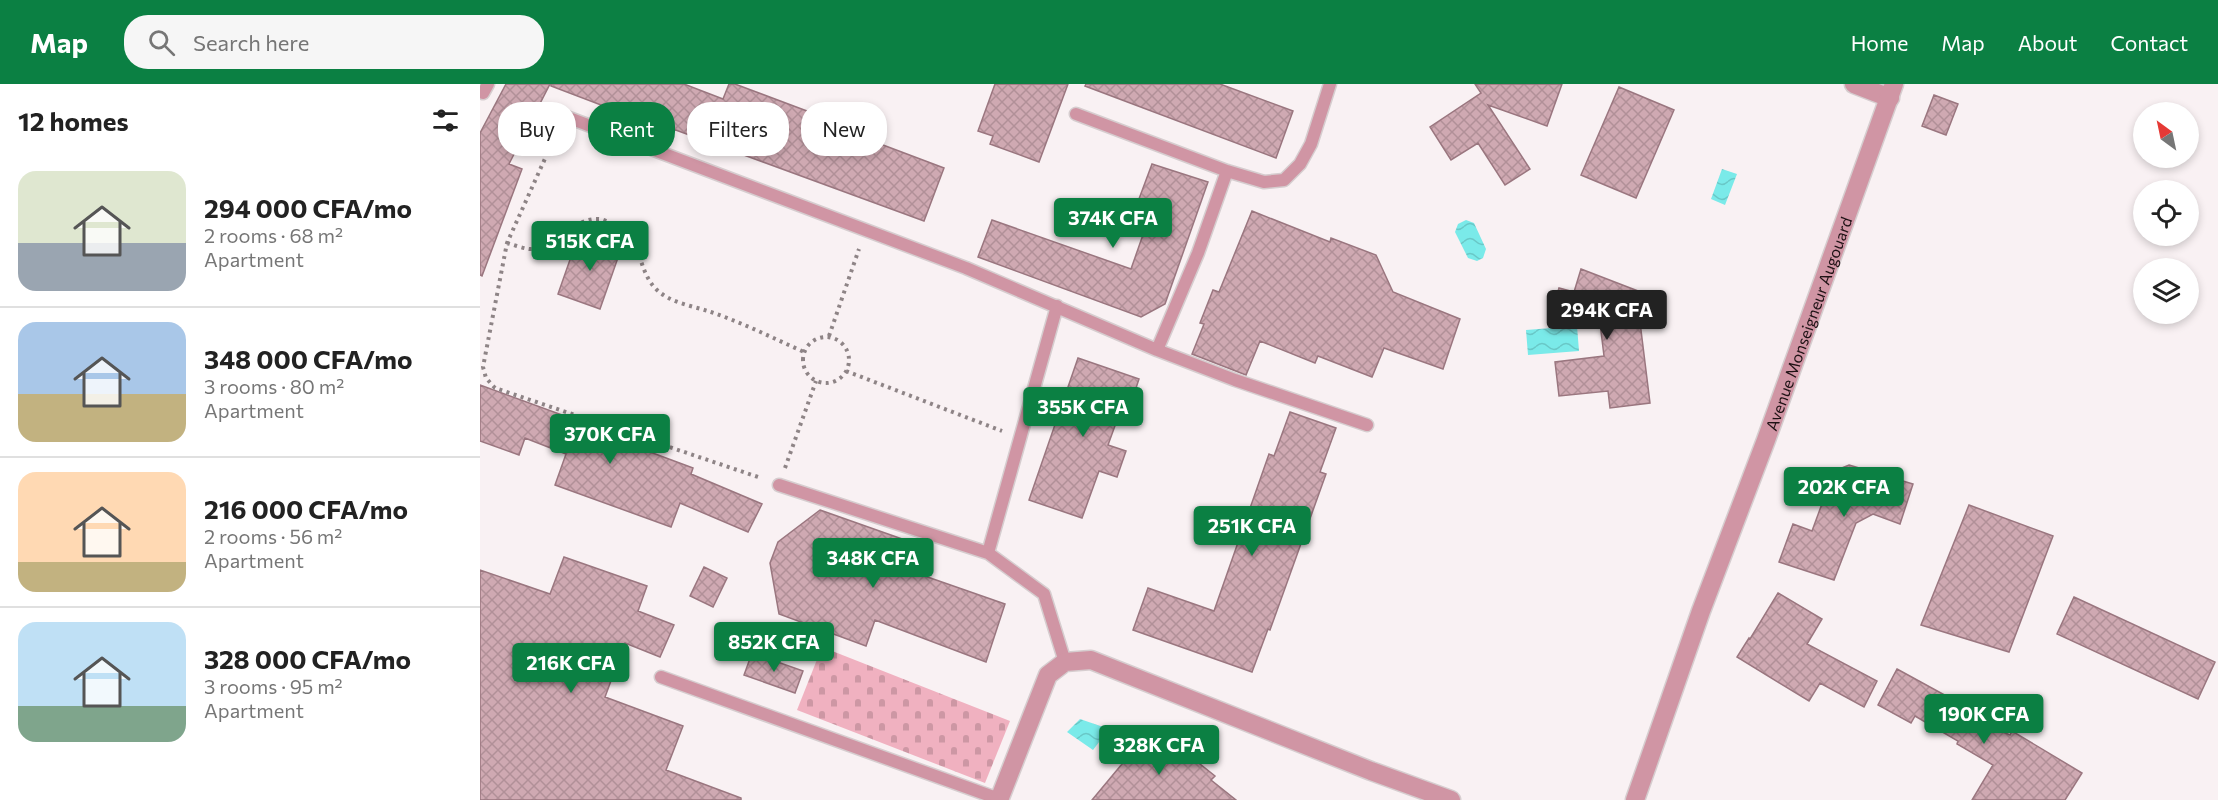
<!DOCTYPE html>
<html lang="en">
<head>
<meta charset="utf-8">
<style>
  :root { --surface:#fff; --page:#f6f6f6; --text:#222; --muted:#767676; --line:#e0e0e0; --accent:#0b8043 }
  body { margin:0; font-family:Commissioner,sans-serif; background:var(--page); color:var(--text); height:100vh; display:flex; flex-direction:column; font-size:22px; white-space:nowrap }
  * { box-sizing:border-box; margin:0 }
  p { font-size:20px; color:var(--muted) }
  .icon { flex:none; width:33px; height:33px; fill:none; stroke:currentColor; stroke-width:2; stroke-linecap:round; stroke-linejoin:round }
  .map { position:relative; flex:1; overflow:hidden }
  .side { display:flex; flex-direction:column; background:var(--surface); width:480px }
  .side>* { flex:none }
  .hud { position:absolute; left:18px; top:18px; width:570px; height:54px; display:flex; gap:12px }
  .needle { width:39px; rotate:327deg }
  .controls { position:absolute; left:1653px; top:18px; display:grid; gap:12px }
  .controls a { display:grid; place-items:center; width:66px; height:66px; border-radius:50%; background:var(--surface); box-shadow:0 3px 9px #0003; font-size:30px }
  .price { position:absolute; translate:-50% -51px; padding:0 14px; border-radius:6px; background:var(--accent); color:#fff; font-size:20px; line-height:39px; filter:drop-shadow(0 2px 3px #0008) }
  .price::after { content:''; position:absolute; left:50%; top:36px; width:18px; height:14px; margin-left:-9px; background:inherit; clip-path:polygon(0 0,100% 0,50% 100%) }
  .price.on { background:#222; color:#fff }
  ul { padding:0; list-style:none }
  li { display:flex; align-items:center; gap:18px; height:150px; padding:0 18px }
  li+li { border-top:2px solid var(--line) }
  li span { display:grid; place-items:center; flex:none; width:168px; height:120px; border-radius:18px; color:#555 }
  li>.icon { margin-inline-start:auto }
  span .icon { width:72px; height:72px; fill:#fffc; stroke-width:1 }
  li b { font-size:26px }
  h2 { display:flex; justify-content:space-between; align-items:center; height:72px; padding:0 18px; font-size:26px }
  .pill { padding:0 21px; border-radius:24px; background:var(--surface); box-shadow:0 3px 9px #0003; font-size:21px; line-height:54px }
  .pill.on { background:var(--accent); color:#fff }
  header { display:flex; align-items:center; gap:36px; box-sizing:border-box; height:84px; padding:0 30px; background:var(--accent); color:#fff }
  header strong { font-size:28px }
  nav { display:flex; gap:33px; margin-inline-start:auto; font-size:21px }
  .search { width:420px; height:54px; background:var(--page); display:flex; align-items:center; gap:15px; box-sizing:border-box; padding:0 21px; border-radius:24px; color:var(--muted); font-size:22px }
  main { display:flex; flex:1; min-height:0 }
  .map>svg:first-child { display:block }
  .cemetery { fill:url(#cemetery-stones) }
  .water { fill:url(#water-waves) }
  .building { fill:url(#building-cross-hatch); stroke:#9a767f; stroke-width:1.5 }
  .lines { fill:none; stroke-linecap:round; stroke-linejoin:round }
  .service-casing { stroke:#d6cdcf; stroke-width:15 }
  .minor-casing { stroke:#d6cdcf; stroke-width:21 }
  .path { stroke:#8e8486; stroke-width:4; stroke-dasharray:3 4.5; stroke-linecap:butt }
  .service { stroke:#d095a4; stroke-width:12 }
  .minor { stroke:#d095a4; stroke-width:18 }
  .labels { text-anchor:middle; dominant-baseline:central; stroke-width:5; stroke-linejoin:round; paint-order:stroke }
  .street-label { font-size:16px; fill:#1f1215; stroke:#fff }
</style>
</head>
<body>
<header>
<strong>Map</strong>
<div class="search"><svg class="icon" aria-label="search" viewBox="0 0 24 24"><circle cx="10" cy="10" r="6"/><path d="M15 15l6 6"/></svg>Search here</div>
<nav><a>Home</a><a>Map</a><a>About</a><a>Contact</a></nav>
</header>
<main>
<section class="side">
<h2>12 homes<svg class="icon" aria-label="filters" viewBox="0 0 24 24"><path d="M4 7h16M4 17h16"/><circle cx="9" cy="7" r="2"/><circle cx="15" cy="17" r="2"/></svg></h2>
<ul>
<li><span style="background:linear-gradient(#dfe7d0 60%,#9aa5b1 0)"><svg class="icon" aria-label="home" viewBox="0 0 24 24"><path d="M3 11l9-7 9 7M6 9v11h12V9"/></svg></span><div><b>294 000 CFA/mo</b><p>2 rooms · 68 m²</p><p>Apartment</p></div></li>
<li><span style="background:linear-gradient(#a9c7e8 60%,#c2b280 0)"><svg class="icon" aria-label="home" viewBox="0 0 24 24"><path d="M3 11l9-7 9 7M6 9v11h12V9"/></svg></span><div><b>348 000 CFA/mo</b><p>3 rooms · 80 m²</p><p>Apartment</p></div></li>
<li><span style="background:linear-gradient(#ffd9b3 75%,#c2b280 0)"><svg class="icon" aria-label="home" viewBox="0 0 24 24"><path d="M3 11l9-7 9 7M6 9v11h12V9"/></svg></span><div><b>216 000 CFA/mo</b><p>2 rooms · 56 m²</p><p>Apartment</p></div></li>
<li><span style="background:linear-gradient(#bfe0f5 70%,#7fa58c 0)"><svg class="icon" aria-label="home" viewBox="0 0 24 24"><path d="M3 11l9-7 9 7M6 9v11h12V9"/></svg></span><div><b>328 000 CFA/mo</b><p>3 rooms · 95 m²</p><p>Apartment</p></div></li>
</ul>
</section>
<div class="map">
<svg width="1738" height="716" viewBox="0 0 1738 716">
  <defs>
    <pattern id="cemetery-stones" width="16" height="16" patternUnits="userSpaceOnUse" patternTransform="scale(1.5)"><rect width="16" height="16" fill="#f0b1c0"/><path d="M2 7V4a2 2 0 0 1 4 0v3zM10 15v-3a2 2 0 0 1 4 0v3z" fill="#cd97a4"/></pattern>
    <pattern id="water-waves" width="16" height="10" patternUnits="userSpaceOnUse" patternTransform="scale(1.5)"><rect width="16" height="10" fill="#7aeae9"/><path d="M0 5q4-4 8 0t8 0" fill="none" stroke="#69c8c7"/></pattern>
    <pattern id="building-cross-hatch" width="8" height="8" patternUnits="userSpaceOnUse" patternTransform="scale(1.5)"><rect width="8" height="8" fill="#cfa9b2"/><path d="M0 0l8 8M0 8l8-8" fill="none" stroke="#b19098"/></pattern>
  </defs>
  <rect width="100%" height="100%" fill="#f9f1f3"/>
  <path class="cemetery" d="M 342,563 L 530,637 L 505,699 L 317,626 Z"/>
  <path class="water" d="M 1242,85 L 1257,90 L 1245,121 L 1231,115 Z
    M 986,136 L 994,139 L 1006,165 L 1003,174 L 997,177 L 988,174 L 975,148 L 978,140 Z
    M 1097,242 L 1099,267 L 1048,271 L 1046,246 Z
    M 600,635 L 629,645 L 613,666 L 587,648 Z"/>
  <path class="building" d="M 26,0 L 70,0 L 29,80 L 42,85 L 2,192 L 0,191 L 0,49 Z
    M 71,0 L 204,0 L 243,15 L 249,0 L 255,0 L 343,33 L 342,38 L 464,84 L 444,137 L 193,45 L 192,48 L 71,2 Z
    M 515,0 L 588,0 L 559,78 L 510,60 L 513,52 L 498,47 Z
    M 606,0 L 740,0 L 813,27 L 796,74 L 605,2 Z
    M 995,0 L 1082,0 L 1067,42 L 1008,21 L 1050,85 L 1025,101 L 998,59 L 971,76 L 950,43 L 1001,9 Z
    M 1139,3 L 1194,26 L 1156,114 L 1101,91 Z
    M 1454,11 L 1478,20 L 1466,51 L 1442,42 Z
    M 672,80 L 728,98 L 685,220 L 661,233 L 498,173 L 512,136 L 651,185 L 665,145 L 650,139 Z
    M 772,127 L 850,158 L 851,154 L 896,171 L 913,208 L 980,235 L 963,285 L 904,264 L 892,293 L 838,272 L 835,279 L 780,257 L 766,291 L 712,270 L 724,240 L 720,239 L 733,206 L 739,208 Z
    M 99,150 L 141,165 L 120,225 L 78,210 Z
    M 1101,185 L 1171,212 L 1160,238 L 1170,319 L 1130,324 L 1128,307 L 1079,312 L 1075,278 L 1124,272 L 1119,231 L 1070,234 L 1079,204 L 1094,208 Z
    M 598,274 L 659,295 L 651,319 L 644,317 L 628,361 L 646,367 L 637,393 L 619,387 L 602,434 L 549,416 Z
    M 0,301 L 93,335 L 92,339 L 213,384 L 211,390 L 282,420 L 268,448 L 200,419 L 191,443 L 75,401 L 86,370 L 45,354 L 39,371 L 0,357 Z
    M 810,328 L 856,344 L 840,388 L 846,390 L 790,546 L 788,545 L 772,588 L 653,546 L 668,504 L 734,527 L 789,370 L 794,372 Z
    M 1369,381 L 1433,400 L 1420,440 L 1393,430 L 1376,439 L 1354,496 L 1299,478 L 1313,440 L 1332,447 L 1354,387 Z
    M 1489,421 L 1573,452 L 1529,568 L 1441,541 Z
    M 340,426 L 425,456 L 416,482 L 525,520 L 506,578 L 395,536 L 386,562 L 299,530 L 290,479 L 298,458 Z
    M 84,473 L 167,502 L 158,527 L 194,541 L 180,573 L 145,559 L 125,613 L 203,642 L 186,686 L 261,714 L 261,716 L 0,716 L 0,486 L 70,510 Z
    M 224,483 L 247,494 L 233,523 L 210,512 Z
    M 1298,509 L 1342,535 L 1327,560 L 1397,597 L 1384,623 L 1340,599 L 1329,617 L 1257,573 L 1269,554 L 1270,555 Z
    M 1594,513 L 1735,578 L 1718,615 L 1577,550 Z
    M 272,569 L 323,587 L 315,609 L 264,591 Z
    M 1417,585 L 1505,633 L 1502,639 L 1530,651 L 1532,647 L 1602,689 L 1585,716 L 1492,716 L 1513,681 L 1477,660 L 1478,657 L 1435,632 L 1431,639 L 1398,621 Z
    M 656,648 L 686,672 L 695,660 L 735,692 L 731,696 L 756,716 L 612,716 L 642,680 L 635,674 Z"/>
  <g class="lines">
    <defs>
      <path id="service" d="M 3,9 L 8,0
        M 596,30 L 747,87 L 784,98 L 804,96 L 820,80 L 831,60 L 850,0
        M 84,32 L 486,184 L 677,266 L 755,296 L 887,341
        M 677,266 L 718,169 L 747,87
        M 299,401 L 508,469 L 564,510 L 585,578
        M 508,469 L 577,222
        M 181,593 L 519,715"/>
      <g id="minor">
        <path d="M 1374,0 L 1410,14"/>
        <path d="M 519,716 L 568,591 L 585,578 L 611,576 L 891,687 L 971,716"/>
        <path id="s1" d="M 1155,716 L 1221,527 L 1286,356 L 1414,0"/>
      </g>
    </defs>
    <use href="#service" class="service-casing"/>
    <use href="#minor" class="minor-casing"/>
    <path class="path" d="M 77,48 L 27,159 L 3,283 L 6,294 L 15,304 L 281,394
      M 27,159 C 34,161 42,164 49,165 C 71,167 93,133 119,135 C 123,135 128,138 132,140 C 164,154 156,186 177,206 C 191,219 213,222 231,228 C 263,239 293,254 324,268
      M 349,252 L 379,165
      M323 276a23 23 0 1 1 46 0a23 23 0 1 1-46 0Z
      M 366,287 L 522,347
      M 305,384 L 336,297"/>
    <use href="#service" class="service"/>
    <use href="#minor" class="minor"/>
  </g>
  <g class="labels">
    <g class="street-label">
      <text stroke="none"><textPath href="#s1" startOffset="507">Avenue Monseigneur Augouard</textPath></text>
    </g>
  </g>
</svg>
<div class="controls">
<a><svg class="needle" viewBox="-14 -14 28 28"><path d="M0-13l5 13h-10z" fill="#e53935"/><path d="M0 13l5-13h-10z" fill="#767676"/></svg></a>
<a><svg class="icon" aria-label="locate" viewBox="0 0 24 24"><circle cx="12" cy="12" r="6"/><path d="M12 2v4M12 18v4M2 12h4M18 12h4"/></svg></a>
<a><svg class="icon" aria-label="layers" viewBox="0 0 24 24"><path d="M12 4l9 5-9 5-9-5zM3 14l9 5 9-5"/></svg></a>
</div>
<b class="price" style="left:633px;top:165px">374K CFA</b>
<b class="price" style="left:110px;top:188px">515K CFA</b>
<b class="price on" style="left:1127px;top:257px">294K CFA</b>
<b class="price" style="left:603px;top:354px">355K CFA</b>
<b class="price" style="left:130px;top:381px">370K CFA</b>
<b class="price" style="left:1364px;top:434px">202K CFA</b>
<b class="price" style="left:772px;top:473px">251K CFA</b>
<b class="price" style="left:393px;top:505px">348K CFA</b>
<b class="price" style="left:294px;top:589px">852K CFA</b>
<b class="price" style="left:91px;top:610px">216K CFA</b>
<b class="price" style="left:1504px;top:661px">190K CFA</b>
<b class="price" style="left:679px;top:692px">328K CFA</b>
<div class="hud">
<a class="pill">Buy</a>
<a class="pill on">Rent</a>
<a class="pill">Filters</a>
<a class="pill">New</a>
</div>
</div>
</main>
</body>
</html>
